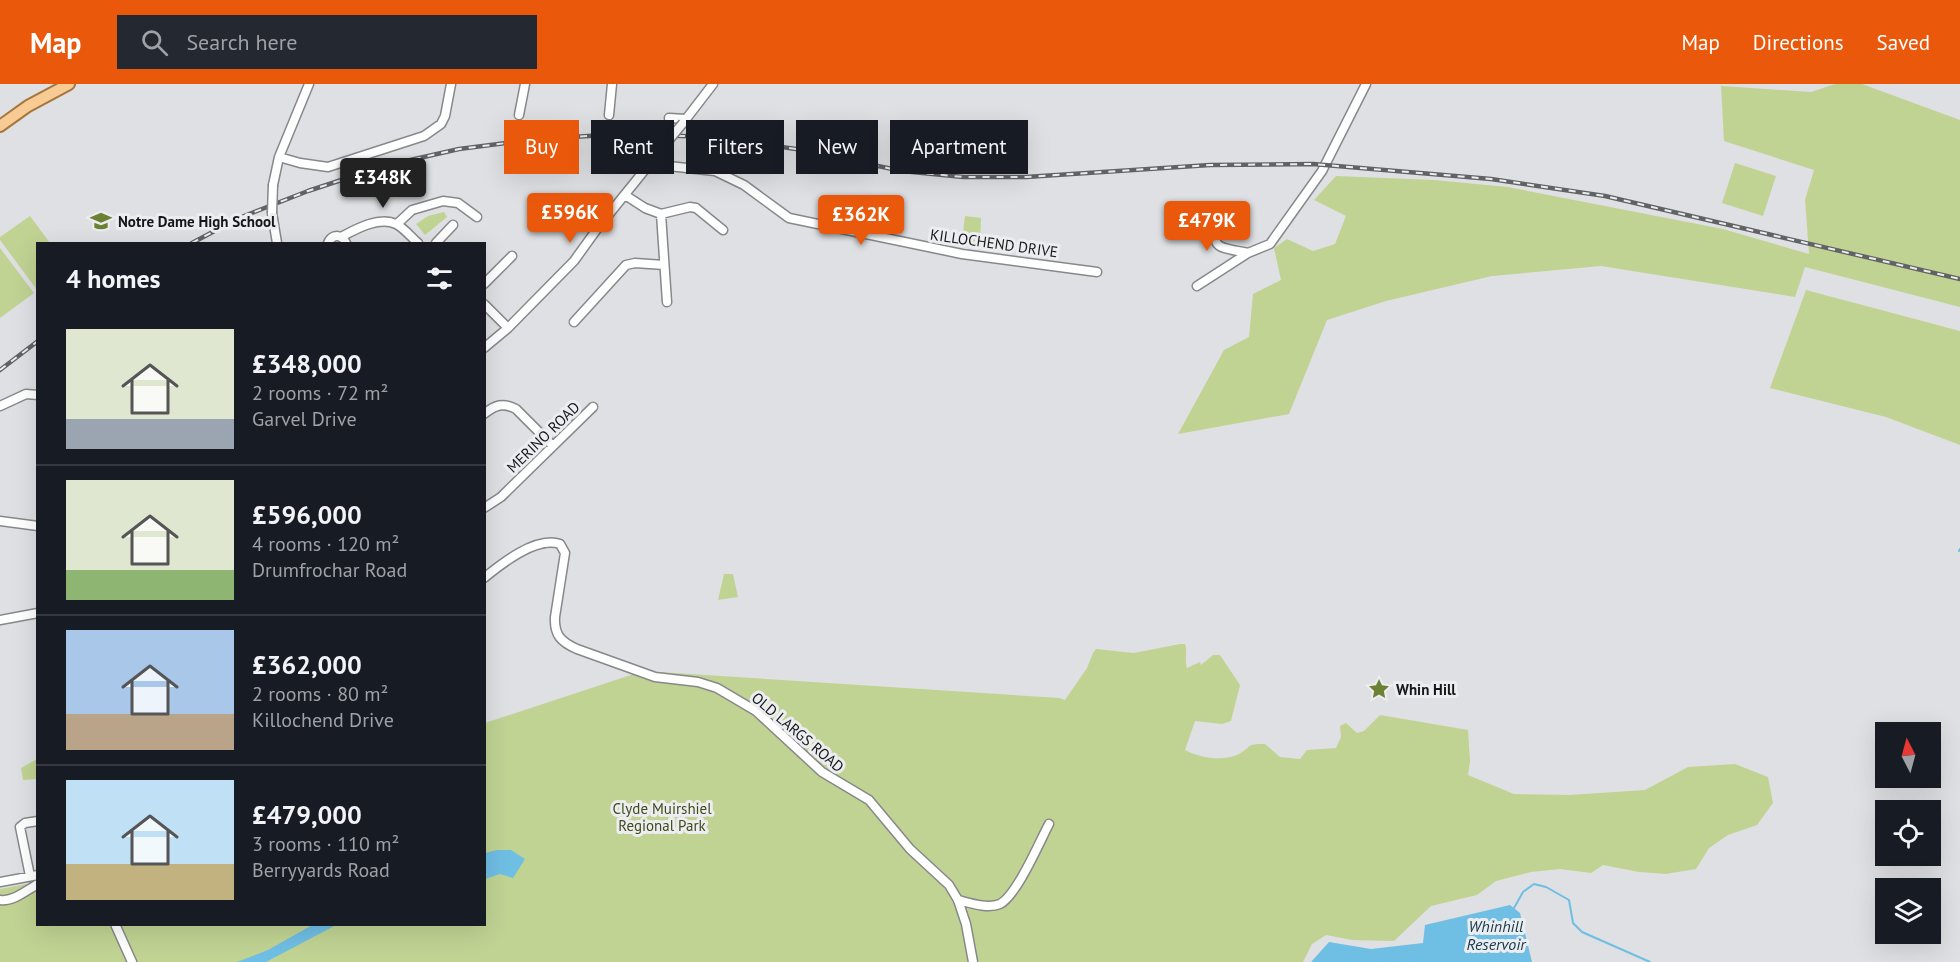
<!DOCTYPE html>
<html lang="en">
<head>
<meta charset="utf-8">
<style>
  :root { --surface:#171b24; --page:#242831; --text:#f1f3f6; --muted:#9ea1a6; --line:#363941; --accent:#ea580c }
  body { margin:0; font-family:"PT Sans",sans-serif; background:var(--page); color:var(--text); height:100vh; display:flex; flex-direction:column; font-size:22px; white-space:nowrap }
  * { box-sizing:border-box; margin:0 }
  p { font-size:20px; color:var(--muted) }
  .icon { flex:none; width:33px; height:33px; fill:none; stroke:currentColor; stroke-width:2; stroke-linecap:round; stroke-linejoin:round }
  .map { position:relative; flex:1; overflow:hidden }
  .panel { position:absolute; left:36px; top:158px; width:450px; height:684px; display:flex; flex-direction:column; background:var(--surface); border-radius:0px; box-shadow:0 6px 24px #0002 }
  .panel>* { flex:none }
  .top-card { position:absolute; left:504px; top:36px; width:570px; height:54px; display:flex; gap:12px }
  .needle { width:39px; rotate:354deg }
  .tools { position:absolute; left:1875px; top:638px; display:grid; gap:12px }
  .tools a { display:grid; place-items:center; width:66px; height:66px; border-radius:0px; background:var(--surface); box-shadow:0 6px 24px #0002; font-size:30px }
  .price { position:absolute; translate:-50% -51px; padding:0 14px; border-radius:6px; background:var(--accent); color:#fff; font-size:20px; line-height:39px; filter:drop-shadow(0 2px 3px #0008) }
  .price::after { content:''; position:absolute; left:50%; top:36px; width:18px; height:14px; margin-left:-9px; background:inherit; clip-path:polygon(0 0,100% 0,50% 100%) }
  .price.selected { background:#222; color:#fff }
  ul { padding:0; list-style:none }
  li { display:flex; align-items:center; gap:18px; height:150px; padding:0 30px }
  li+li { border-top:2px solid var(--line) }
  li span { display:grid; place-items:center; flex:none; width:168px; height:120px; border-radius:0px; color:#555 }
  li>.icon { margin-inline-start:auto }
  span .icon { width:72px; height:72px; fill:#fffc; stroke-width:1 }
  li b { font-size:26px }
  h2 { display:flex; justify-content:space-between; align-items:center; height:72px; padding:0 30px; font-size:26px }
  .chip { padding:0 21px; border-radius:0px; background:var(--surface); box-shadow:0 6px 24px #0002; font-size:21px; line-height:54px }
  .chip.selected { background:var(--accent); color:#fff }
  header { display:flex; align-items:center; gap:36px; box-sizing:border-box; height:84px; padding:0 30px; background:var(--accent); color:#fff }
  header strong { font-size:28px }
  nav { display:flex; gap:33px; margin-inline-start:auto; font-size:21px }
  .search { width:420px; height:54px; background:var(--page); display:flex; align-items:center; gap:15px; box-sizing:border-box; padding:0 21px; border-radius:0px; color:var(--muted); font-size:22px }
  .map>svg:first-child { display:block }
  .green { fill:#c1d393 }
  .water { fill:#6fbee3 }
  .lines { fill:none; stroke-linecap:round; stroke-linejoin:round }
  .stream { stroke:#6fbee3; stroke-width:2 }
  .minor-casing { stroke:#86888a; stroke-width:11 }
  .major-casing { stroke:#a6763b; stroke-width:14 }
  .minor { stroke:#fff; stroke-width:8 }
  .major { stroke:#f8cb95; stroke-width:10 }
  .rail-casing { stroke:#616264; stroke-width:4.5 }
  .rail { stroke:#ecedf0; stroke-width:2; stroke-dasharray:7; stroke-linecap:butt }
  .minor-bridge-casing { stroke:#86888a; stroke-width:11; stroke-linecap:butt }
  .minor-bridge { stroke:#fff; stroke-width:8 }
  .labels { text-anchor:middle; dominant-baseline:central; stroke-width:6; stroke-linejoin:round; paint-order:stroke }
  .poi-label { font-size:15px; font-weight:bold; fill:#171718; stroke:#ecedf0; text-anchor:start }
  .street-label { font-size:15px; fill:#171718; stroke:#ecedf0 }
  .park-label { font-size:15px; fill:#3e4a18; stroke:#ecedf0 }
  .water-label { font-size:16px; font-style:italic; fill:#153949; stroke:#ecedf0 }
</style>
</head>
<body>
<header>
<strong>Map</strong>
<div class="search"><svg class="icon" aria-label="search" viewBox="0 0 24 24"><circle cx="10" cy="10" r="6"/><path d="M15 15l6 6"/></svg>Search here</div>
<nav><a>Map</a><a>Directions</a><a>Saved</a></nav>
</header>
<div class="map">
<svg width="1960" height="878" viewBox="0 0 1960 878">
  <rect width="100%" height="100%" fill="#dee0e3"/>
  <path class="green" d="M 1835,0 L 1862,0 L 1960,36 L 1960,223 L 1805,183 L 1795,213 L 1601,182 L 1492,192 L 1386,217 L 1327,236 L 1289,330 L 1178,350 L 1224,266 L 1249,253 L 1253,210 L 1281,196 L 1274,164 L 1287,155 L 1313,167 L 1335,160 L 1346,132 L 1314,116 L 1336,92 L 1434,96 L 1508,103 L 1723,145 L 1809,170 L 1805,116 L 1814,86 L 1724,57 L 1721,2 L 1811,8 Z
    M 1735,79 L 1776,92 L 1763,132 L 1722,119 Z
    M 444,128 L 447,133 L 425,151 L 416,140 L 428,132 Z
    M 30,132 L 50,159 L 38,159 L 37,206 L 0,156 L 0,153 Z
    M 965,132 L 981,134 L 980,160 L 962,157 Z
    M 0,164 L 34,209 L 0,234 Z
    M 1806,206 L 1960,247 L 1960,361 L 1886,333 L 1770,304 Z
    M 724,490 L 733,490 L 738,513 L 718,516 Z
    M 1180,560 L 1185,560 C 1188,568 1184,575 1187,584 L 1200,578 L 1201,581 L 1213,571 L 1220,571 L 1240,601 L 1231,637 L 1222,640 L 1195,637 L 1185,666 C 1200,674 1223,678 1239,670 C 1253,662 1245,660 1265,660 L 1280,673 L 1300,675 L 1307,666 L 1336,664 L 1341,653 L 1340,642 L 1346,639 L 1357,649 L 1364,647 L 1380,631 L 1468,646 L 1470,677 L 1468,691 L 1514,710 L 1569,711 L 1645,706 L 1688,683 L 1735,680 L 1768,693 L 1773,719 L 1757,741 L 1728,751 L 1709,764 L 1696,785 L 1666,790 L 1639,788 L 1603,781 L 1591,789 L 1560,785 L 1531,788 L 1496,797 L 1477,811 L 1431,822 L 1394,857 L 1352,856 L 1326,851 L 1312,860 L 1303,878 L 0,878 L 0,805 L 37,798 L 38,840 L 484,840 L 485,639 L 643,587 L 1059,614 L 1065,616 L 1087,584 L 1093,569 L 1096,565 L 1134,569 Z
    M 37,675 L 37,695 L 23,696 L 21,684 Z"/>
  <path class="water" d="M 497,766 L 511,766 L 525,775 L 513,794 L 500,790 L 485,795 L 485,769 Z
    M 1510,821 L 1520,829 L 1532,878 L 1311,878 L 1329,858 L 1371,865 L 1423,859 L 1425,841 Z
    M 314,840 L 338,840 L 266,878 L 237,878 L 268,866 Z"/>
  <g class="lines">
    <path class="stream" d="M 1959,467 L 1960,465
      M 1514,824 L 1523,808 L 1534,800 L 1546,803 L 1569,816 L 1573,839 L 1582,848 L 1650,878"/>
    <defs>
      <path id="minor" d="M 519,31 L 525,0
        M 609,31 L 612,0
        M 669,34 L 686,35
        M 683,39 L 713,0
        M 279,73 L 300,79 L 328,83 L 424,52 L 441,40 L 445,32 L 451,0
        M 654,75 L 659,81 L 715,87 L 744,101 L 789,134 L 962,170 L 1097,188
        M 273,101 L 279,73 L 309,0
        M 625,111 L 645,124 L 661,130 L 690,123 L 696,124 L 723,146
        M 272,129 L 277,159
        M 661,130 L 667,218
        M 1219,130 C 1211,166 1214,162 1248,169
        M 397,140 L 412,126 L 443,117 L 458,119 L 477,133
        M 341,153 C 356,145 379,132 396,140 C 404,144 411,153 418,159
        M 328,159 C 331,152 337,150 343,154 L 346,159
        M 436,159 L 453,141
        M 484,200 L 512,172
        M 1197,202 L 1248,169 L 1270,160 L 1322,87 L 1366,0
        M 484,220 L 508,244
        M 574,238 L 626,181 L 635,179 L 664,181
        M 484,264 L 508,244 L 574,177 L 597,145 L 664,62
        M 0,322 L 26,310 L 38,311
        M 484,330 C 495,321 503,318 516,325 L 553,362
        M 484,424 L 501,413 L 593,323
        M 0,437 L 38,442
        M 484,494 C 501,480 536,452 560,460 L 565,469 L 555,533 C 554,551 561,558 577,565 L 655,593 L 698,598 L 717,604 L 756,627 L 822,688 L 869,716 L 910,765 L 949,801 L 958,816 L 966,840 L 973,878
        M 0,536 L 38,529
        M 30,792 L 20,743 L 25,739 L 38,737
        M 0,798 L 38,791
        M 0,816 C 13,818 27,806 38,800
        M 958,816 C 970,819 988,825 1000,820 C 1017,811 1039,759 1049,740
        M 115,840 L 132,878"/>
      <path id="major" d="M 0,42 L 28,22 L 69,0"/>
    </defs>
    <use href="#minor" class="minor-casing"/>
    <use href="#major" class="major-casing"/>
    <use href="#minor" class="minor"/>
    <use href="#major" class="major"/>
    <defs>
      <path id="rail" d="M 192,159 L 239,134 L 308,107 L 384,82 L 459,65 L 538,55 L 622,50 L 711,53 L 796,65 L 902,87 L 963,93 L 1026,93 L 1210,81 L 1313,80 L 1491,95 L 1605,112 L 1960,195
        M 0,286 L 38,257"/>
    </defs>
    <use href="#rail" class="rail-casing"/>
    <use href="#rail" class="rail"/>
    <defs>
      <path id="minor-bridge" d="M 664,62 L 683,39
        M 272,129 L 273,101"/>
    </defs>
    <use href="#minor-bridge" class="minor-bridge-casing"/>
    <use href="#minor-bridge" class="minor-bridge"/>
  </g>
  <defs>
    <symbol id="school-bare" viewBox="-9 -9 18 18"><path d="M0-5L7-2L0 1L-7-2ZM-4 1L0 2.5L4 1V4Q0 6-4 4Z" fill="#6b8234" stroke="#ecedf0" stroke-width="2.5" paint-order="stroke"/></symbol>
    <symbol id="sight-bare" viewBox="-9 -9 18 18"><path d="M0-6L1.8-2.2L6-1.7L2.9 1.2L3.7 5.4L0 3.3L-3.7 5.4L-2.9 1.2L-6-1.7L-1.8-2.2Z" fill="#6b8234" stroke="#ecedf0" stroke-width="2.5" paint-order="stroke"/></symbol>
  </defs>
  <g fill-rule="evenodd">
    <use href="#school-bare" x="86" y="122" width="30" height="30"/>
    <use href="#sight-bare" x="1364" y="590" width="30" height="30"/>
  </g>
  <g class="labels">
    <g class="poi-label">
      <text x="118" y="137">Notre Dame High School</text>
      <text x="1396" y="605">Whin Hill</text>
    </g>
    <g class="street-label">
      <text transform="translate(994 159) rotate(8)">KILLOCHEND DRIVE</text>
      <text transform="translate(543 353) rotate(-44)">MERINO ROAD</text>
      <text transform="translate(798 648) rotate(40)">OLD LARGS ROAD</text>
    </g>
    <g class="park-label">
      <text x="662" y="724">Clyde Muirshiel<tspan x="662" dy="17">Regional Park</tspan></text>
    </g>
    <g class="water-label">
      <text x="1496" y="842">Whinhill<tspan x="1496" dy="18">Reservoir</tspan></text>
    </g>
  </g>
</svg>
<div class="tools">
<a><svg class="needle" viewBox="-14 -14 28 28"><path d="M0-13l5 13h-10z" fill="#e53935"/><path d="M0 13l5-13h-10z" fill="#9ea1a6"/></svg></a>
<a><svg class="icon" aria-label="locate" viewBox="0 0 24 24"><circle cx="12" cy="12" r="6"/><path d="M12 2v4M12 18v4M2 12h4M18 12h4"/></svg></a>
<a><svg class="icon" aria-label="layers" viewBox="0 0 24 24"><path d="M12 4l9 5-9 5-9-5zM3 14l9 5 9-5"/></svg></a>
</div>
<b class="price selected" style="left:383px;top:125px">£348K</b>
<b class="price" style="left:570px;top:160px">£596K</b>
<b class="price" style="left:861px;top:162px">£362K</b>
<b class="price" style="left:1207px;top:168px">£479K</b>
<div class="top-card">
<a class="chip selected">Buy</a>
<a class="chip">Rent</a>
<a class="chip">Filters</a>
<a class="chip">New</a>
<a class="chip">Apartment</a>
</div>
<section class="panel">
<h2>4 homes<svg class="icon" aria-label="filters" viewBox="0 0 24 24"><path d="M4 7h16M4 17h16"/><circle cx="9" cy="7" r="2"/><circle cx="15" cy="17" r="2"/></svg></h2>
<ul>
<li><span style="background:linear-gradient(#dfe7d0 75%,#9aa5b1 0)"><svg class="icon" aria-label="home" viewBox="0 0 24 24"><path d="M3 11l9-7 9 7M6 9v11h12V9"/></svg></span><div><b>£348,000</b><p>2 rooms · 72 m²</p><p>Garvel Drive</p></div></li>
<li><span style="background:linear-gradient(#dfe7d0 75%,#8fb573 0)"><svg class="icon" aria-label="home" viewBox="0 0 24 24"><path d="M3 11l9-7 9 7M6 9v11h12V9"/></svg></span><div><b>£596,000</b><p>4 rooms · 120 m²</p><p>Drumfrochar Road</p></div></li>
<li><span style="background:linear-gradient(#a9c7e8 70%,#b9a48a 0)"><svg class="icon" aria-label="home" viewBox="0 0 24 24"><path d="M3 11l9-7 9 7M6 9v11h12V9"/></svg></span><div><b>£362,000</b><p>2 rooms · 80 m²</p><p>Killochend Drive</p></div></li>
<li><span style="background:linear-gradient(#bfe0f5 70%,#c2b280 0)"><svg class="icon" aria-label="home" viewBox="0 0 24 24"><path d="M3 11l9-7 9 7M6 9v11h12V9"/></svg></span><div><b>£479,000</b><p>3 rooms · 110 m²</p><p>Berryyards Road</p></div></li>
</ul>
</section>
</div>
</body>
</html>
